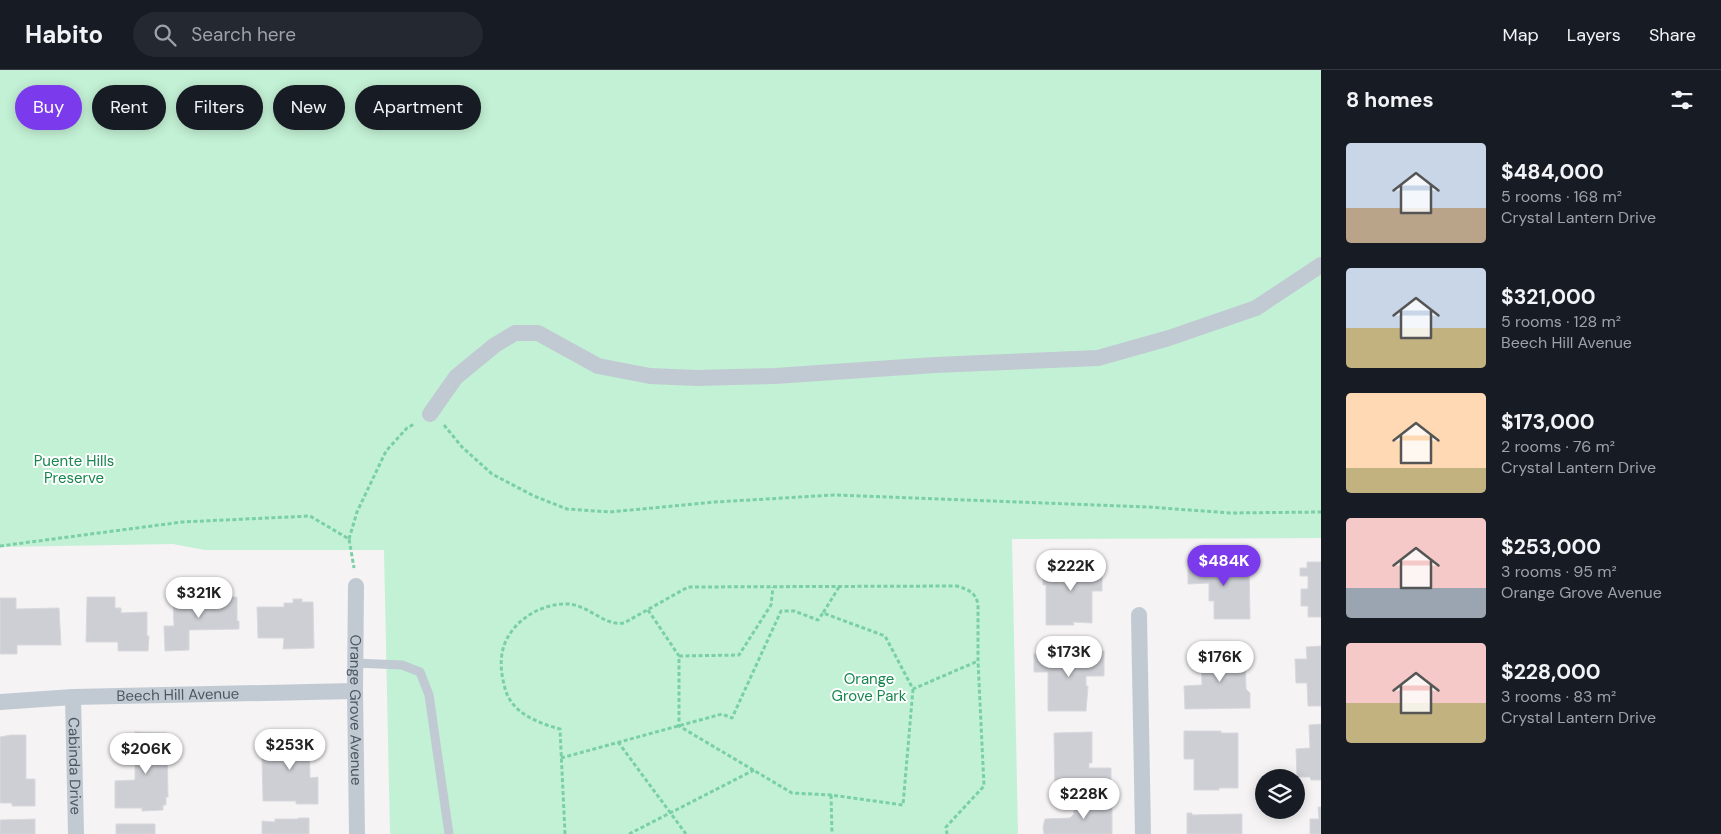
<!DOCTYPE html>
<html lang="en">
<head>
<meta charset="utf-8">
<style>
  :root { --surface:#171b24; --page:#242831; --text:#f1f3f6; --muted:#9ea1a6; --line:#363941; --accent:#7c3aed }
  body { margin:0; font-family:"DM Sans",sans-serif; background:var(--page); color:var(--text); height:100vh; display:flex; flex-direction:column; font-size:19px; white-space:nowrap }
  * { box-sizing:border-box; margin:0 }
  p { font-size:16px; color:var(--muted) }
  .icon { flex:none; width:28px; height:28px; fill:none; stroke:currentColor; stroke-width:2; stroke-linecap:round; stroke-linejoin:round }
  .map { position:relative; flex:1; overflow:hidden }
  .drawer { display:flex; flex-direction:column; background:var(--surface); width:400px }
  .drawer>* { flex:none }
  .banner { position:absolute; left:15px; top:15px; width:475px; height:45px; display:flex; gap:10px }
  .tools { position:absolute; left:1255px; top:699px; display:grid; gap:10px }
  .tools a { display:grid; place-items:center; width:50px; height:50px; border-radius:50%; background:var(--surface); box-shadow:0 2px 12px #0003; font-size:25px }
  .price { position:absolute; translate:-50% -42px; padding:0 11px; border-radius:18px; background:#fff; color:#222; font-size:16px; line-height:32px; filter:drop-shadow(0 1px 2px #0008) }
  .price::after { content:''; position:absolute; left:50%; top:30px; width:15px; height:11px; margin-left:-8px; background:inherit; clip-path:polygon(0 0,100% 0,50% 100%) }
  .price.active { background:var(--accent); color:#fff }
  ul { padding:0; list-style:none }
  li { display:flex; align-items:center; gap:15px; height:125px; padding:0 25px }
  li span { display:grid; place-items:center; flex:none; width:140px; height:100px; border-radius:5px; color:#555 }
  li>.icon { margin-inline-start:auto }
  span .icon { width:60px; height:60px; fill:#fffc; stroke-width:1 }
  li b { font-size:21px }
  h2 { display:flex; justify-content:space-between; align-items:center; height:60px; padding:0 25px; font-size:21px }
  .tag { padding:0 18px; border-radius:22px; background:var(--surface); box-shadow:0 2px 12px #0003; font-size:18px; line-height:45px }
  .tag.active { background:var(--accent); color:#fff }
  header { display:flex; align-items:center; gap:30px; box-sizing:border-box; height:70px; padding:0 25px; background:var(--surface); border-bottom:1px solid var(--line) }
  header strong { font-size:24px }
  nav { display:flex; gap:28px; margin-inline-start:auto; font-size:18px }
  .search { width:350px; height:45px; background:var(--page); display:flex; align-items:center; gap:12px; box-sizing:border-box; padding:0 18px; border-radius:28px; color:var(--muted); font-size:19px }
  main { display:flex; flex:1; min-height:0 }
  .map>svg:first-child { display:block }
  .green { fill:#c3f1d5 }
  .building { fill:#cdcfd5; stroke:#d7d9de }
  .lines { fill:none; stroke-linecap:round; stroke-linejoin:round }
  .path { stroke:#7ad0a6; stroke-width:3; stroke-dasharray:4 2.5; stroke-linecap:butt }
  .service { stroke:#c1cad2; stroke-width:9 }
  .minor { stroke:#c1cad2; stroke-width:16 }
  .labels { text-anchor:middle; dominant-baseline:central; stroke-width:4; stroke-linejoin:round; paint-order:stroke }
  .park-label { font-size:15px; fill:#17864f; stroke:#fff }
  .street-label { font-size:15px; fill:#4a5661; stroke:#fff }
</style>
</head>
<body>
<header>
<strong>Habito</strong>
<div class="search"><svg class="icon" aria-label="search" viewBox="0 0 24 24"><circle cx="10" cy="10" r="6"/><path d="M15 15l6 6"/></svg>Search here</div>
<nav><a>Map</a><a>Layers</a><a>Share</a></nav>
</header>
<main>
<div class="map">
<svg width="1321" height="764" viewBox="0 0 1321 764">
  <rect width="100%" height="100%" fill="#f5f3f3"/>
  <path class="green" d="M 0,0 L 1321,0 L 1321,468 L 1012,469 L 1018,764 L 390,764 L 384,480 L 205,480 L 173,474 L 0,477 Z"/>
  <path class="building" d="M 1188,490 L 1218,491 L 1218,493 L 1249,493 L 1250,549 L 1214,549 L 1214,531 L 1209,531 L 1209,513 L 1188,514 Z
    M 1307,492 L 1321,492 L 1321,547 L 1308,547 L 1308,536 L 1301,536 L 1301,519 L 1308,519 L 1308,506 L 1300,506 L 1300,498 L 1307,498 Z
    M 1047,493 L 1102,493 L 1102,521 L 1092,521 L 1092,553 L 1073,552 L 1074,555 L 1046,555 L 1046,515 L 1043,515 L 1043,496 L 1047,496 Z
    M 87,527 L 115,527 L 115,538 L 121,538 L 121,543 L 147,542 L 147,566 L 149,566 L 148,581 L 118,581 L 118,572 L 86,572 Z
    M 237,527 L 237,551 L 239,551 L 239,559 L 189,560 L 189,580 L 165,581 L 164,556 L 174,556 L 173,529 Z
    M 0,528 L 16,528 L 16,539 L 59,538 L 61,575 L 17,575 L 17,584 L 0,584 Z
    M 293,529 L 302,529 L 302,532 L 313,532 L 314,578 L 283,579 L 284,568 L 258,568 L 257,537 L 284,537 L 284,533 L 293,533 Z
    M 1321,576 L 1321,636 L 1308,636 L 1307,613 L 1296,613 L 1295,589 L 1307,589 L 1306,577 Z
    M 1104,581 L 1104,606 L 1086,606 L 1086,616 L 1088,616 L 1086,641 L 1048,641 L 1048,602 L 1034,602 L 1034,584 Z
    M 1201,581 L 1245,581 L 1246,619 L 1250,623 L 1250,638 L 1185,639 L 1184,616 L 1202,615 Z
    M 1321,654 L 1321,710 L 1311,710 L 1310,707 L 1297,707 L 1296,679 L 1310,678 L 1309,655 Z
    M 1184,661 L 1221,661 L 1221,663 L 1238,663 L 1238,718 L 1219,718 L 1219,720 L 1194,720 L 1194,689 L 1184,689 Z
    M 135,662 L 167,663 L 168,727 L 166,727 L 166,735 L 163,735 L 163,740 L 142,741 L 142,738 L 115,738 L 115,711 L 135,710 L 135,690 L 137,691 Z
    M 1092,662 L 1092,693 L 1089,693 L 1089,698 L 1111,698 L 1111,722 L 1055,723 L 1054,663 Z
    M 309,663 L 310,708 L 318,707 L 318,734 L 296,734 L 296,731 L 263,731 L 262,688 L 273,688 L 273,665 Z
    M 11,665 L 26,665 L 26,709 L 35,709 L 35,736 L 12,736 L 12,733 L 0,733 L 0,667 Z
    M 1112,731 L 1112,764 L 1044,764 L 1043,757 L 1045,749 L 1070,748 L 1074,744 L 1073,732 Z
    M 1318,737 L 1321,737 L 1321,764 L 1310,764 L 1310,749 L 1319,749 Z
    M 1187,743 L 1192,743 L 1192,745 L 1242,744 L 1242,764 L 1187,764 Z
    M 298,748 L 309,748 L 309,764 L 262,764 L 262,751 L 275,752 L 275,749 L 298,749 Z
    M 35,749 L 35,764 L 0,764 L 0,750 Z
    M 116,754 L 155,754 L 155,764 L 116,764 Z"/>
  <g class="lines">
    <path class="path" d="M 444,355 L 462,377 L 492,404 L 534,426 L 567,439 L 610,442 L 715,432 L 834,425 L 1149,437 L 1230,443 L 1321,442
      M 349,469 L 357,442 L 386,381 L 407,358 L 414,354
      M 0,476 L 182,452 L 310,446 L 349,469 L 354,498
      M 839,517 L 823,543 L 885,566 L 913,619 L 978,591
      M 648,540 L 679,586 L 679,656 L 792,723 L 831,725 L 903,735 L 913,619
      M 679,586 L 739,585 L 771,535 L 773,517
      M 618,672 L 686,764
      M 561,688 L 722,644 L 732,648 L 781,541 L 794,541 L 818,550 L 823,543
      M 831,725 L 832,764
      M 565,764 L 560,659 C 535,652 509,642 504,614 C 501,603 500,590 503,579 C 510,552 540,533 568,534 C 589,535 603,556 624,553 L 688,517 L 957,516 C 969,520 975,522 978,534 L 978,591 L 984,716 L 946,757 L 947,764
      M 629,764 L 754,700"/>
    <path class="service" d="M 355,593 L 402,595 L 420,602 L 429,625 L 449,764"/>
    <g class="minor">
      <path d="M 430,344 L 456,307 L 495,275 L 515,263 L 538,263 L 598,296 L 650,306 L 696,308 L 775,306 L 935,295 L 1098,288 L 1169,268 L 1256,238 L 1321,195"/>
      <path id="s1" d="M 356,516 L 355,621 L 357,764"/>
      <path d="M 1139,545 L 1143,764"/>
      <path id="s2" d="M 73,627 L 76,764"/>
      <path id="s3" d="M 0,632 L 73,627 L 355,621"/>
    </g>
  </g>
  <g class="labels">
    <g class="park-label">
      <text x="74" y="391">Puente Hills<tspan x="74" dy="17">Preserve</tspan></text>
      <text x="869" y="609">Orange<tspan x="869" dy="17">Grove Park</tspan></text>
    </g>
    <g class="street-label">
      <text stroke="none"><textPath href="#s3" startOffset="178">Beech Hill Avenue</textPath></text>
      <text stroke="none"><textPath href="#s1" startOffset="124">Orange Grove Avenue</textPath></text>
      <text stroke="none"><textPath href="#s2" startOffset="69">Cabinda Drive</textPath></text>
    </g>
  </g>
</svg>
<div class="tools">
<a><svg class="icon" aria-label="layers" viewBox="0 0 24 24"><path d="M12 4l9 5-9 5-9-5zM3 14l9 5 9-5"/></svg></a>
</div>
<b class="price active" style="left:1224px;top:517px">$484K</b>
<b class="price" style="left:1071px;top:522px">$222K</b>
<b class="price" style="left:199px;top:549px">$321K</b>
<b class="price" style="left:1069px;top:608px">$173K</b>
<b class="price" style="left:1220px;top:613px">$176K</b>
<b class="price" style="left:290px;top:701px">$253K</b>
<b class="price" style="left:146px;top:705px">$206K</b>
<b class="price" style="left:1084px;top:750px">$228K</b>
<div class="banner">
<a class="tag active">Buy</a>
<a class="tag">Rent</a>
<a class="tag">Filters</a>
<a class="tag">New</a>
<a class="tag">Apartment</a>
</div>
</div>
<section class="drawer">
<h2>8 homes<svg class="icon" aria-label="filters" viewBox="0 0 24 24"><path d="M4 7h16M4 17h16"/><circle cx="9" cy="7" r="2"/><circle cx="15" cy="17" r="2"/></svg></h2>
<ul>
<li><span style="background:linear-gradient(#c9d6e8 65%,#b9a48a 0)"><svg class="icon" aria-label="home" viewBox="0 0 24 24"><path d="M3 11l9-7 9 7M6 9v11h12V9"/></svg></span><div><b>$484,000</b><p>5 rooms · 168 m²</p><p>Crystal Lantern Drive</p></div></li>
<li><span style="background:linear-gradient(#c9d6e8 60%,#c2b280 0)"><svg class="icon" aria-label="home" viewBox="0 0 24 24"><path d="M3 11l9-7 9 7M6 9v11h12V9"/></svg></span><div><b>$321,000</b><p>5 rooms · 128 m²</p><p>Beech Hill Avenue</p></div></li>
<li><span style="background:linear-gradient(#ffd9b3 75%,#c2b280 0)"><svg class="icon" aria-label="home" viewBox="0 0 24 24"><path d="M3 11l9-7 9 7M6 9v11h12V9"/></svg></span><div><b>$173,000</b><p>2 rooms · 76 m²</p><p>Crystal Lantern Drive</p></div></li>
<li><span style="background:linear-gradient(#f6c9c9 70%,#9aa5b1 0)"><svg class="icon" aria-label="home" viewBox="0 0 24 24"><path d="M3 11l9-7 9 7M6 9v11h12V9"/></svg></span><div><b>$253,000</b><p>3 rooms · 95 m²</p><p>Orange Grove Avenue</p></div></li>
<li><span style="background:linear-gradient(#f6c9c9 60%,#c2b280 0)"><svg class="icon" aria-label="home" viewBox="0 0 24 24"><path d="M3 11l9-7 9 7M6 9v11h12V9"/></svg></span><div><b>$228,000</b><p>3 rooms · 83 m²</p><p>Crystal Lantern Drive</p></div></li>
</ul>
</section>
</main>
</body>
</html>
